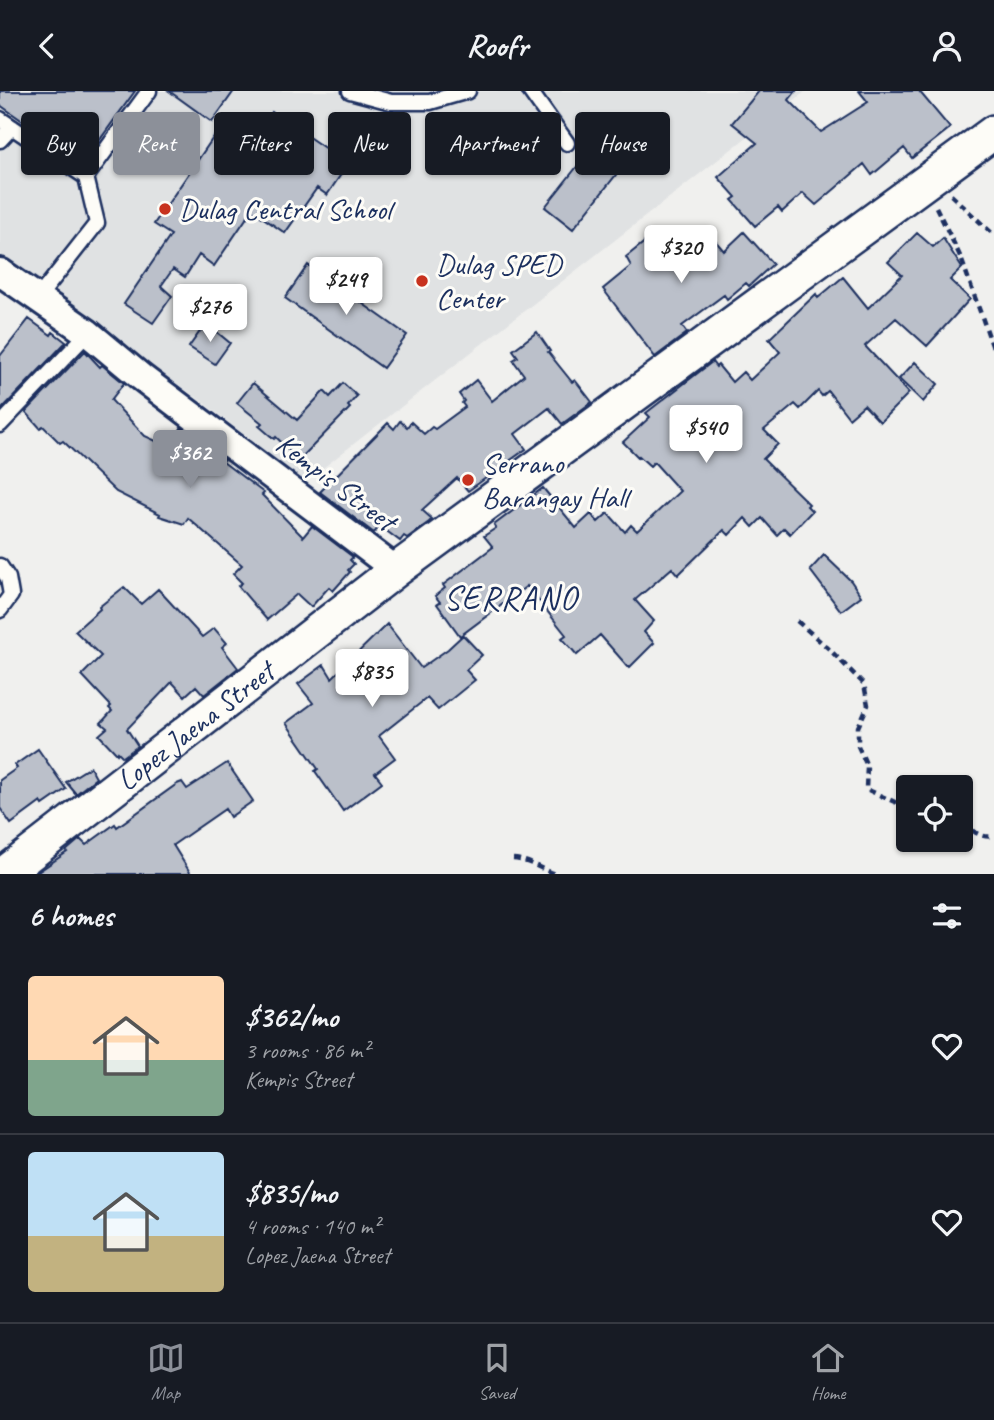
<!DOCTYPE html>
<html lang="en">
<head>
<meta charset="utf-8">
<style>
  :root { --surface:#171b24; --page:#242831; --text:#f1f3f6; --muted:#9ea1a6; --line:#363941; --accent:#8c9099 }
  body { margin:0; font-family:Caveat,sans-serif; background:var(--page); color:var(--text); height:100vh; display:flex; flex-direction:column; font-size:26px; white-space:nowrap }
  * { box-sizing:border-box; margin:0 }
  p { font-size:23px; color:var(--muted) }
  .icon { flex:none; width:38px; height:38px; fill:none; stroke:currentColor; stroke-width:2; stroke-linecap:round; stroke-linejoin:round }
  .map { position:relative; height:783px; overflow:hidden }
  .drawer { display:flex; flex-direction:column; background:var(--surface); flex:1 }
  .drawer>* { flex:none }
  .top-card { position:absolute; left:21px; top:21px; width:952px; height:63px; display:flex; gap:14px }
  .tools { position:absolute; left:896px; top:684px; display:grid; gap:14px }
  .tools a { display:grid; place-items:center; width:77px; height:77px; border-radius:7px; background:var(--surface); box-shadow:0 2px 5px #0004; font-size:35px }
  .price { position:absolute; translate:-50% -60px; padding:0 16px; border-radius:7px; background:#fff; color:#222; font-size:23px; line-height:46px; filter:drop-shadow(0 2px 4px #0008) }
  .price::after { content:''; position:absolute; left:50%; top:42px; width:21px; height:16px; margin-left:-10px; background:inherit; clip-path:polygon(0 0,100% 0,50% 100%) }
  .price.on { background:var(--accent); color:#fff }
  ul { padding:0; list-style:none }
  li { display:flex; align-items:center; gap:21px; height:175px; padding:0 28px }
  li+li { border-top:2px solid var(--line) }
  li span { display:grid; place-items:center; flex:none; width:196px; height:140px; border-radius:7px; color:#555 }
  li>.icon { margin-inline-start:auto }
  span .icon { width:84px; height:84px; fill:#fffc; stroke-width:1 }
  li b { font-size:30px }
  h2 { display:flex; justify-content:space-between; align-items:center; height:84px; padding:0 28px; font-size:30px }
  .tag { padding:0 24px; border-radius:7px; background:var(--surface); box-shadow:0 2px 5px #0004; font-size:24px; line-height:63px }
  .tag.on { background:var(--accent); color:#fff }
  header { display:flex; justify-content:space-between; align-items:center; height:91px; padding:0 28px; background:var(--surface); font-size:32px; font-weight:700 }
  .tab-bar { display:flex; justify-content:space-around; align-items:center; height:98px; border-top:2px solid var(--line); background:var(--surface); font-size:19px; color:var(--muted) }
  .tab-bar a { display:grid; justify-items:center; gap:4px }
  .tab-bar .on { color:var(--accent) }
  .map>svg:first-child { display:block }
  .built { fill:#e0e2e3 }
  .building { fill:#bbc0ca; stroke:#1b2f5e; stroke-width:2 }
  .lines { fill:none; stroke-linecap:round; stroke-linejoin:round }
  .service-casing { stroke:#1b2f5e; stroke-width:19 }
  .minor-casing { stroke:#1b2f5e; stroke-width:32 }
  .tertiary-casing { stroke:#1b2f5e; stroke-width:38 }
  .path { stroke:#1b2f5e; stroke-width:4.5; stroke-dasharray:7 5; stroke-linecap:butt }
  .service { stroke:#fdfcf7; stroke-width:14 }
  .minor { stroke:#fdfcf7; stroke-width:26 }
  .tertiary { stroke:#fdfcf7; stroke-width:33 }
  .poi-dot { fill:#c8321e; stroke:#fdfcf7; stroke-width:2.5 }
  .labels { text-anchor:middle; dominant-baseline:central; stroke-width:6; stroke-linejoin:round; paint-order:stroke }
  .poi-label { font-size:30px; fill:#1b2f5e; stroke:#fdfcf7; text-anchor:start }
  .street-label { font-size:30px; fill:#1b2f5e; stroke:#fdfcf7 }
  .quarter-label { font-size:33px; letter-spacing:2px; fill:#1b2f5e; stroke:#fdfcf7 }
</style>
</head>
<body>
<header><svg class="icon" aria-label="back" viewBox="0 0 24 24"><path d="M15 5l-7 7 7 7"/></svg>Roofr<svg class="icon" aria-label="person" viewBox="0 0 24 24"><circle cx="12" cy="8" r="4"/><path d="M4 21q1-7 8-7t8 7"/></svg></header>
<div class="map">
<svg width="994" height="783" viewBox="0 0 994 783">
  <rect width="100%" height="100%" fill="#f0f0ee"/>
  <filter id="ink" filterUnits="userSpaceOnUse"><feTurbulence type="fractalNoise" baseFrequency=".0143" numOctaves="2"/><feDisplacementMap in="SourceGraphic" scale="14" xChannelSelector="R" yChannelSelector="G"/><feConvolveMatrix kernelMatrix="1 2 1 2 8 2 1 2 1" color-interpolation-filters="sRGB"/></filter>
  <g filter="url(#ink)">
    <path class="built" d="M 0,0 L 806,0 L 305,391 L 200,309 L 0,166 Z"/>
    <path class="building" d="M 0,0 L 135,0 L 83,72 L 0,14 Z
      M 169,0 L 234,0 L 212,31 Z
      M 759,0 L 796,0 L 789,9 L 821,41 L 868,11 L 859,0 L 919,0 L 950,37 L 912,67 L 904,57 L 872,84 L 864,73 L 816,114 L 803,102 L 782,121 L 778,116 L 755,135 L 732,109 L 736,106 L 718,86 L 757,52 L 732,32 Z
      M 272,21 L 348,73 L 327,104 L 317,97 L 285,142 L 252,119 L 214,175 L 199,164 L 185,186 L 173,178 L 161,195 L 172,205 L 153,232 L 124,213 L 171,144 L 154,133 L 215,44 L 243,64 Z
      M 618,24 L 646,46 L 573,138 L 545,116 Z
      M 657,141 L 682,172 L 712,146 L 724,160 L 744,141 L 773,173 L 749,195 L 746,192 L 727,208 L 724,204 L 682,235 L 687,242 L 655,266 L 603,198 L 631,175 L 626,166 Z
      M 917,142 L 933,156 L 943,147 L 962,177 L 950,189 L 970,208 L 927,255 L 896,227 L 865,255 L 909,302 L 880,331 L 864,314 L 849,327 L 828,300 L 822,305 L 818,300 L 800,318 L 795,313 L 764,339 L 778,353 L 763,368 L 809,413 L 807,415 L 812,420 L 790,443 L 784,437 L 777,444 L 762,427 L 753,436 L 745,427 L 729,444 L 724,439 L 678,484 L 672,477 L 635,509 L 654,530 L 644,541 L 654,552 L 629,577 L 600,544 L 577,564 L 562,547 L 566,544 L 527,495 L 460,545 L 437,513 L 440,511 L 435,505 L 445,497 L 443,494 L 493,456 L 484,445 L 496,437 L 494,434 L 543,397 L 576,437 L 591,423 L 598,431 L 608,422 L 625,441 L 631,434 L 637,440 L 680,400 L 654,371 L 650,375 L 639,365 L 638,366 L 623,351 L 650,326 L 646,322 L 712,271 L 716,276 L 718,274 L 732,291 L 743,281 L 750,289 L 780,261 L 769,248 L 816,203 L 818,207 L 843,186 L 868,217 L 902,184 L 888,171 Z
      M 308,174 L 407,244 L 383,277 L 285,207 Z
      M 29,228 L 51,244 L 53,241 L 66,251 L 0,320 L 0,265 Z
      M 206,232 L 230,252 L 215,273 L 189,256 Z
      M 537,241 L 550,260 L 548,261 L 572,291 L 575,289 L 592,311 L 562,333 L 549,317 L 515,343 L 526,358 L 468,400 L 457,387 L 422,419 L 432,428 L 429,431 L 407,447 L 404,445 L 400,450 L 380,435 L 374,442 L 320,401 L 388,332 L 394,338 L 400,330 L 407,336 L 411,331 L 424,343 L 432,336 L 435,338 L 465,316 L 462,312 L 464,310 L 459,303 L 476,289 L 492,310 L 524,284 L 513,269 L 518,266 L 513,259 Z
      M 85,260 L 100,276 L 102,274 L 124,292 L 111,309 L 145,345 L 171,357 L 181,337 L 191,344 L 224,369 L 223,371 L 264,402 L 262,404 L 303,446 L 312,435 L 353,466 L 350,469 L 354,473 L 348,479 L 350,481 L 333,500 L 329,496 L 311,516 L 297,503 L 267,529 L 238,495 L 242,492 L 233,483 L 242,474 L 188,427 L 184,433 L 159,425 L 160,423 L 116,401 L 63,350 L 60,352 L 43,335 L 40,337 L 26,321 Z
      M 915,271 L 938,293 L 923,311 L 899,288 Z
      M 253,292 L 297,329 L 324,300 L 330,306 L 343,292 L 357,305 L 348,315 L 350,317 L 299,369 L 276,346 L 274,348 L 259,335 L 262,332 L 237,312 Z
      M 824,464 L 851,490 L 861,505 L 841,520 L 810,479 Z
      M 124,496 L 141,513 L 158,498 L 202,546 L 214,537 L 227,552 L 222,556 L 238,577 L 204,604 L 196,595 L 185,605 L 172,591 L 127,638 L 138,655 L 123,666 L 118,661 L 117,663 L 99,644 L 107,637 L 101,632 L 112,620 L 109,617 L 111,615 L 82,584 L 101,565 L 75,540 L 100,518 L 99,516 Z
      M 387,533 L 421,577 L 448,558 L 463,544 L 482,564 L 466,579 L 475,589 L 438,619 L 427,607 L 379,645 L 395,667 L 375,682 L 382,691 L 343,720 L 315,680 L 318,678 L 286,632 L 313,612 L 298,593 L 324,574 L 332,587 Z
      M 38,658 L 66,698 L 43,714 L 41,711 L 11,733 L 0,717 L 0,689 L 17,677 L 15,674 Z
      M 227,672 L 253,710 L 230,726 L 225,718 L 173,754 L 191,783 L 35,783 L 67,761 L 66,760 L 80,748 L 86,754 L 115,733 L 117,736 L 177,693 L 182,691 L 187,698 Z
      M 90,676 L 96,687 L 76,703 L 66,691 Z"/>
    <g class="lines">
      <defs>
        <path id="service" d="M 350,0 L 391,11 L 430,11 L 468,0
          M 530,0 L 567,52
          M 0,28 L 86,86 L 97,132 L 38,207
          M 0,49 L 12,36
          M 86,86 L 149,0
          M 0,334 L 88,242
          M 0,475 L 8,487 L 11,504 L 0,519"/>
        <path id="minor" d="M 0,181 L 88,242 L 141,286 L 396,479"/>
        <g id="tertiary">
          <path id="s1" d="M 4,783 L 396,479 L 994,41"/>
        </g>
      </defs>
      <use href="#service" class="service-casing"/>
      <use href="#minor" class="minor-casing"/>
      <use href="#tertiary" class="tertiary-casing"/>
      <path class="path" d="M 951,104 L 994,144
        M 936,116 L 961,167 L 993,257
        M 797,530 L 828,557 L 864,593 L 868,614 L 858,636 L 858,655 L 867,675 L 866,698 L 908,717
        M 961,734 C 973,738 980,748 994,745
        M 513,768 C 529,769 540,778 555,783"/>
      <use href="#service" class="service"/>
      <use href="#minor" class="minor"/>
      <use href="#tertiary" class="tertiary"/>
    </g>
  </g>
  <g class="poi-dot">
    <circle cx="165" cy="118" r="7"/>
    <circle cx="422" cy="190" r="7"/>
    <circle cx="468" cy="389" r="7"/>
  </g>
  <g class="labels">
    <g class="poi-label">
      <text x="179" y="118">Dulag Central School</text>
      <text x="436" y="173">Dulag SPED<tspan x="436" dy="34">Center</tspan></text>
      <text x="482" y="372">Serrano<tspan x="482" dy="34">Barangay Hall</tspan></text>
    </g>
    <g class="street-label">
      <text transform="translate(336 391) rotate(37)">Kempis Street</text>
      <text stroke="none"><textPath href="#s1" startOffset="242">Lopez Jaena Street</textPath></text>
    </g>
    <g class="quarter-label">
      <text x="511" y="507">SERRANO</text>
    </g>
  </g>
</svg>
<div class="tools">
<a><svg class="icon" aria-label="locate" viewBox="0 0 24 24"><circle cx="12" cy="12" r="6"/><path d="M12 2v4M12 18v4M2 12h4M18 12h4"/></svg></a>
</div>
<b class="price" style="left:681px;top:194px">$320</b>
<b class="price" style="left:346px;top:226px">$249</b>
<b class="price" style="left:210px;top:253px">$276</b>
<b class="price" style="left:706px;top:374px">$540</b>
<b class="price on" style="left:190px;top:399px">$362</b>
<b class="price" style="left:372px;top:618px">$835</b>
<div class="top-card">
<a class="tag">Buy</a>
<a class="tag on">Rent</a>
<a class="tag">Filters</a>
<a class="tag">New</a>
<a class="tag">Apartment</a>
<a class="tag">House</a>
</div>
</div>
<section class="drawer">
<h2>6 homes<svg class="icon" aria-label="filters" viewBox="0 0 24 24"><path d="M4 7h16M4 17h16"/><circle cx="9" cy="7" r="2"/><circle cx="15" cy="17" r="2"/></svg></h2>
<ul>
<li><span style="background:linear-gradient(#ffd9b3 60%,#7fa58c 0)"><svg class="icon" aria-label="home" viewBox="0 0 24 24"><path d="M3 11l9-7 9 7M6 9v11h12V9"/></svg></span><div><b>$362/mo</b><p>3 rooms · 86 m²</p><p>Kempis Street</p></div><svg class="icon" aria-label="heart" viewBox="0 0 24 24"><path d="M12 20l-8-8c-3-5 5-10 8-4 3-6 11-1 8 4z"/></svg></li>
<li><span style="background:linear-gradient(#bfe0f5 60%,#c2b280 0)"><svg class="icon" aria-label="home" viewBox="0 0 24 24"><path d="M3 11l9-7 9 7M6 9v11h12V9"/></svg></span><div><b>$835/mo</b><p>4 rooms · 140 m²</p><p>Lopez Jaena Street</p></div><svg class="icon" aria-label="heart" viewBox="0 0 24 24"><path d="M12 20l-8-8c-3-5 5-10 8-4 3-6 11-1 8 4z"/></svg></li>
</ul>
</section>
<nav class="tab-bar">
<a class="on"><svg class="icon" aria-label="map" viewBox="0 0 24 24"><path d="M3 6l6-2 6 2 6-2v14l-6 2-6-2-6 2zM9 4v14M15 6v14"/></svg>Map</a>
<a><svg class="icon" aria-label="saved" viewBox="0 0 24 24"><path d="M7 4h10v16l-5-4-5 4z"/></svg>Saved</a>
<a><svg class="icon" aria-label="home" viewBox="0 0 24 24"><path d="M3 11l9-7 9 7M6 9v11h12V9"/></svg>Home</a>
</nav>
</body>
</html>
